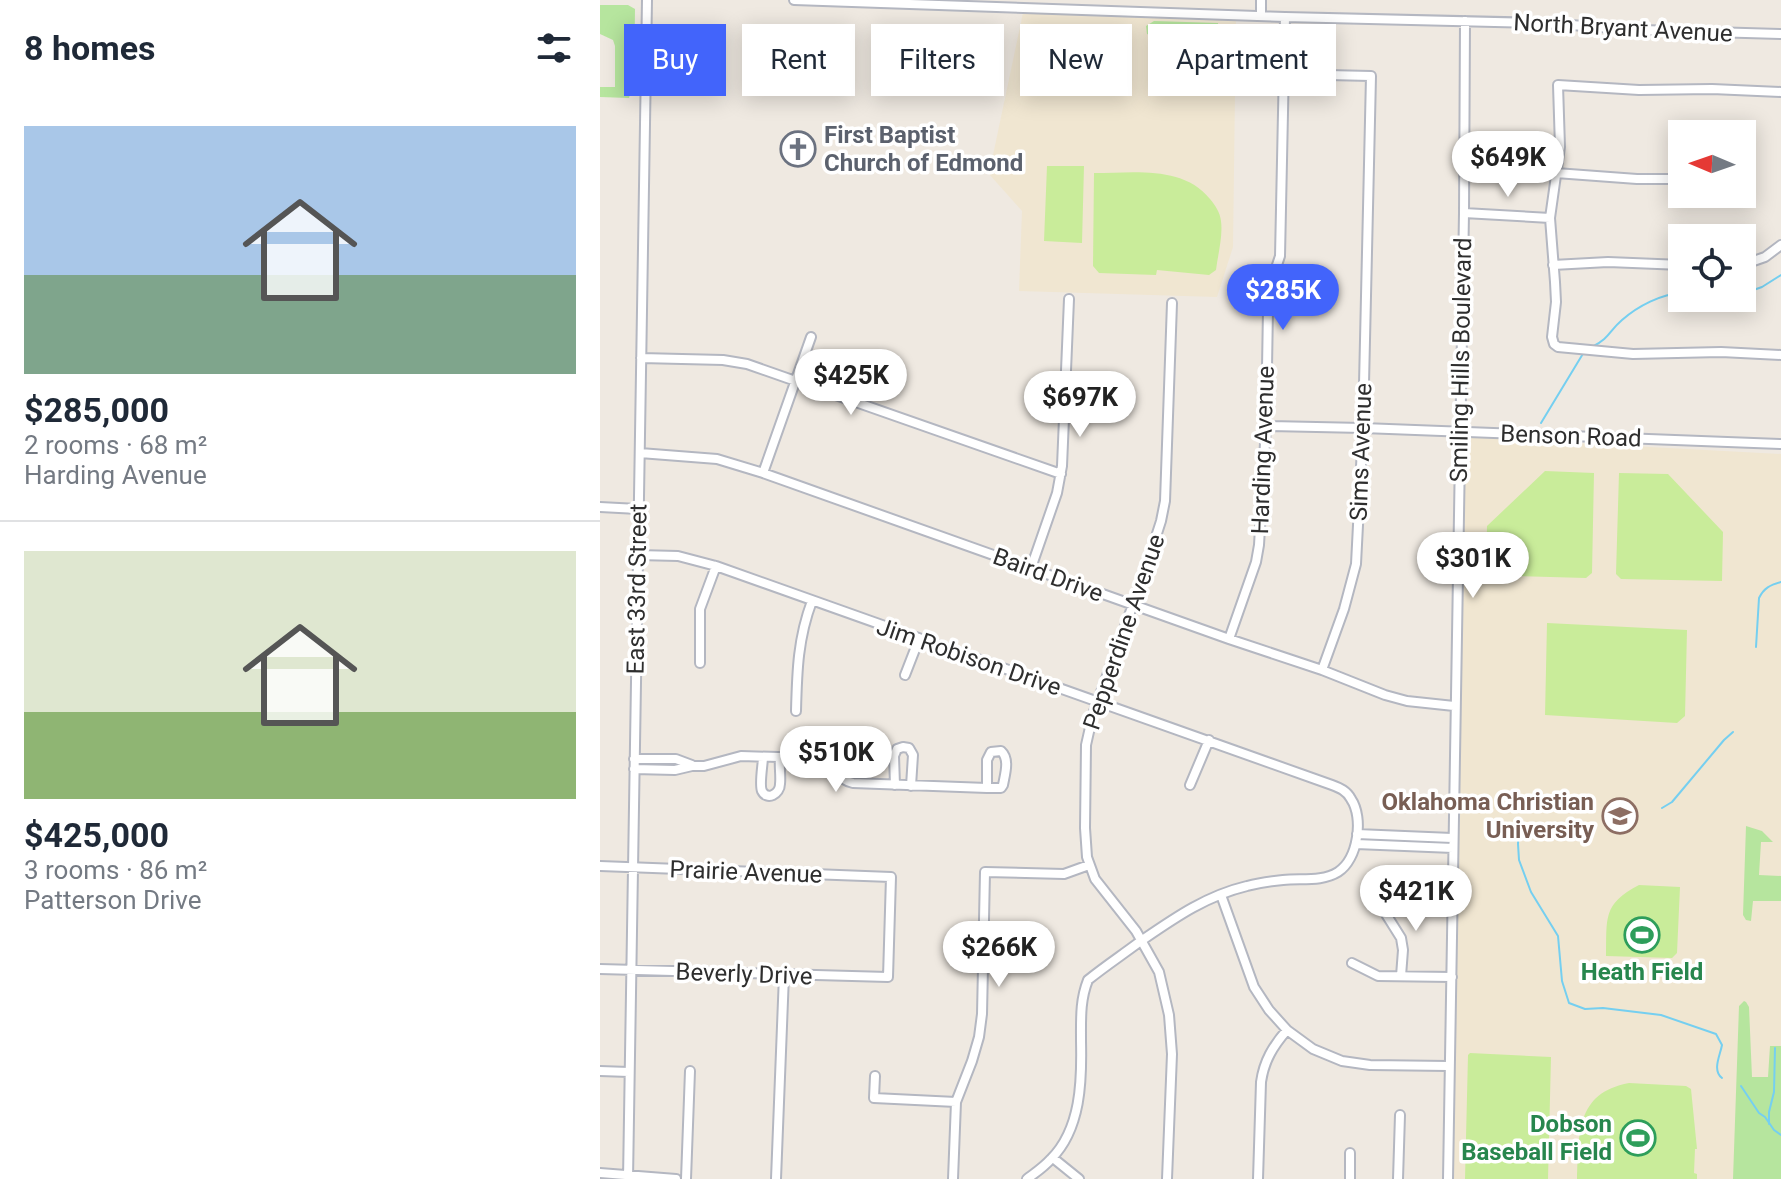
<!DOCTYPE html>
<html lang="en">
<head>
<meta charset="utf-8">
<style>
  :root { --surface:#fff; --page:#f2f2f3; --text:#1f2937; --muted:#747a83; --line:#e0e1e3; --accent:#4264fb }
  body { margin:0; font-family:Roboto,sans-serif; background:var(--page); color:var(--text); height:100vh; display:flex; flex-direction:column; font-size:30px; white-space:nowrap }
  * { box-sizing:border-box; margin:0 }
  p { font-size:26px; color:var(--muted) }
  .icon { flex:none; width:44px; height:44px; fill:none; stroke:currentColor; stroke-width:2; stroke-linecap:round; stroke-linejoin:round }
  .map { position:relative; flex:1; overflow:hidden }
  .details { display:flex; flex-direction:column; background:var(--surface); width:600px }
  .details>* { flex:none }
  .banner { position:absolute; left:24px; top:24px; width:760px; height:72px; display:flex; gap:16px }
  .needle { width:52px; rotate:272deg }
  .fabs { position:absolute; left:1068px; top:120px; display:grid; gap:16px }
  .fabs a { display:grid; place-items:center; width:88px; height:88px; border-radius:0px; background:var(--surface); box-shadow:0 4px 20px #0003; font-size:40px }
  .price { position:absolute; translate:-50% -68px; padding:0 18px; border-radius:28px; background:#fff; color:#222; font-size:26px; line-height:52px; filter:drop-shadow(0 2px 4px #0008) }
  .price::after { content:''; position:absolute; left:50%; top:48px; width:24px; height:18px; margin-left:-12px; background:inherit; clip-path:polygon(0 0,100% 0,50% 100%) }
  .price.on { background:var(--accent); color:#fff }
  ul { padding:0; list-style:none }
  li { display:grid; align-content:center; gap:16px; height:424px; padding:0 24px }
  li+li { border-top:2px solid var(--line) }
  li span { display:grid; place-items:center; height:248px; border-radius:0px; color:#555 }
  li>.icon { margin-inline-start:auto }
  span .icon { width:144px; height:144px; fill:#fffc; stroke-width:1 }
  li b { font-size:34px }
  h2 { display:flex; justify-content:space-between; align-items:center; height:96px; padding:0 24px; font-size:34px }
  .tag { padding:0 28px; border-radius:0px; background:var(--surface); box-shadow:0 4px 20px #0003; font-size:28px; line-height:72px }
  .tag.on { background:var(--accent); color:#fff }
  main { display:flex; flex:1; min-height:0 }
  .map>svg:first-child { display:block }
  .education { fill:#f0e6d1 }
  .green { fill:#b6e59e }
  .pitch { fill:#c9ec9a }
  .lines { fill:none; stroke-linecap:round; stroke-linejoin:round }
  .stream { stroke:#75cff0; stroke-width:2 }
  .minor-casing { stroke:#b4b7c1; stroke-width:12 }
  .minor { stroke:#fff; stroke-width:8 }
  .labels { text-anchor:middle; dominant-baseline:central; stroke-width:7; stroke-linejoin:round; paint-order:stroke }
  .street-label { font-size:24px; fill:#2e2e2e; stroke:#fff }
  .worship-label { font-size:24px; font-weight:bold; fill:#5b616d; stroke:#fff; text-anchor:start }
  .education-label { font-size:24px; font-weight:bold; fill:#785e54; stroke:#fff; text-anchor:end }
  .leisure-label { font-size:24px; font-weight:bold; fill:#27864d; stroke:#fff }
</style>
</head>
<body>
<main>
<section class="details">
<h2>8 homes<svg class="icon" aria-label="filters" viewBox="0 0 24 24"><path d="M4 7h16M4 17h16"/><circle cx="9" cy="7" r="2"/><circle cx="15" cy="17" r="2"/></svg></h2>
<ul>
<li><span style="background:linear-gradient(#a9c7e8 60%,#7fa58c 0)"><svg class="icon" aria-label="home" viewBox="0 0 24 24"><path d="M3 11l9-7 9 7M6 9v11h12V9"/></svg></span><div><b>$285,000</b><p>2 rooms · 68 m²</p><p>Harding Avenue</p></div></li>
<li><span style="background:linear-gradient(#dfe7d0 65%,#8fb573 0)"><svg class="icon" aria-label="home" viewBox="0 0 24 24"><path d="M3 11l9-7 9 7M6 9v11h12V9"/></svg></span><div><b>$425,000</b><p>3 rooms · 86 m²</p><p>Patterson Drive</p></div></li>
</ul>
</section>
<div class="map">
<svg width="1181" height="1179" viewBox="0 0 1181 1179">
  <rect width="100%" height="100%" fill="#efe9e1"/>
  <path class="education" d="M 424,8 L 636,15 L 633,247 L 617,297 L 419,291 L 422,211 L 389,174 Z
    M 864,437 L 1181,454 L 1181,1179 L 852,1179 Z"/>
  <path class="green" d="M 0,5 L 28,5 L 35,9 L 34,80 L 29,98 L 0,97 L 0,87 L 15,87 L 15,46 L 13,40 L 0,34 Z
    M 554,21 L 618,23 L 619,50 L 573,41 L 571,45 L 547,34 L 546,26 Z
    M 1146,826 L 1162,831 L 1173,842 L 1161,842 L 1159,875 L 1181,876 L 1181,901 L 1153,901 L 1151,921 L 1146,920 L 1143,915 Z
    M 1144,1001 L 1146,1002 L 1149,1007 L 1152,1077 L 1168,1077 L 1170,1046 L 1181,1046 L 1181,1179 L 1133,1179 L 1139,1006 Z"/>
  <path class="pitch" d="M 447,166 L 484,166 L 482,243 L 444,241 Z
    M 494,173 C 533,173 583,165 610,199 C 615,205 620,212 621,221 C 623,236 618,254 616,270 L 609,275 L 557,270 L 556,275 L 499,273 L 493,266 Z
    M 945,471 L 994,473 L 992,573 L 986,578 L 886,575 L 887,526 Z
    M 1019,473 L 1068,474 L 1123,532 L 1122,581 L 1021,579 L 1016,574 Z
    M 947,623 L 1087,630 L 1085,716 L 1077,723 L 945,715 Z
    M 1039,885 L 1080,887 L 1077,953 L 1072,958 L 1006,956 C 1007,919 1002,904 1039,885 Z
    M 870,1053 L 951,1057 L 948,1179 L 865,1179 L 868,1055 Z
    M 1029,1083 L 1086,1086 L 1091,1089 L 1097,1149 L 1095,1149 L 1094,1173 L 1097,1174 L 1097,1179 L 977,1179 C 979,1135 975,1093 1029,1083 Z"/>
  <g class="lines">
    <path class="stream" d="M 1142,294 L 1162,287 L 1181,275
      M 992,347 C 1010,338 1009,331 1022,320 C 1038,306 1061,294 1082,293
      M 941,423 L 984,352
      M 1156,647 L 1159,598 C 1164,588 1170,585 1181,582
      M 1062,808 L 1072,802 L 1124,740 L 1133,732
      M 919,820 L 918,844 L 919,860 L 931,892 L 958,936 L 962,981 L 969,1003 L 985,1009 L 1003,1008 L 1061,1015 L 1116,1034 L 1122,1045 C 1120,1056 1112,1070 1122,1078
      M 1141,1086 L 1159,1113 L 1165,1117 L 1174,1130 L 1181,1135
      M 1169,1124 L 1169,1112 L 1174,1092 L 1175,1048"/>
    <defs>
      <path id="minor" d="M 194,0 L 685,17 L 942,23 L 1042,30 L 1181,34
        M 661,16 L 661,0
        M 684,74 L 771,76 L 763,428 L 756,564 L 744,609 L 722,670
        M 1181,92 L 1112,89 L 1039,90 L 958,85 L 960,147 L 950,218 L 955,282 L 956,302 L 952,337 L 954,344 L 958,347 L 1033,354 L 1121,352 L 1181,355
        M 956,173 L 1037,179 L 1082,179
        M 864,213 L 950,218
        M 953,265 L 1008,262 L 1082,265
        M 1142,265 L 1165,257 L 1181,245
        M 41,358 L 123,360 L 147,364 L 461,474
        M 666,426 L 763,428 L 1181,444
        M 40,453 L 117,459 L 163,473 L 629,639 L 722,670 L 785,695 L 807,701 L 854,706
        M 163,473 L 211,337
        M 0,507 L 38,509
        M 38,555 L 78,556 L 116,566 L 732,785 C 740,788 747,791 751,799 C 764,818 758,859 738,872 C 722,882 701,878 683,880 C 672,881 658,883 647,886 C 605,896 573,919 538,943 C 522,955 504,967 488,980 C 480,1000 481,1019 481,1041 C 482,1081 481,1129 451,1159 C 444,1167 435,1173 427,1179
        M 431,568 L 457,493 L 462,466 L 469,299
        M 629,639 L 656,562 L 659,545 L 666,426 L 668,309 L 674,274 L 680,256 L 685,17
        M 100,663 L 100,609 L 116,566
        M 305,675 L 319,639
        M 196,711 C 197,671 198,638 212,601
        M 163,757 C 163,764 159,785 162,791 C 167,801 180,794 180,784 C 181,776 179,766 180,757
        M 34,759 L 76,759 L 92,765
        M 34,769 L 75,770 L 92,766 L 104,766 L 141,756 L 211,758 C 228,763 236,779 253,783 L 387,788 L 387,760 L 391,752 L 401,751 C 410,759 405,774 403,785 L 401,788 L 387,788
        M 295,785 L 294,756 L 297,749 L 303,747 L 309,748 L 313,755 L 311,786
        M 590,785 L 609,740
        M 757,834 L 852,838
        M 756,844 L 853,848
        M 0,866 L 291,877 L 288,977 L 0,969
        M 621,895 L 654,987 L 669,1010 L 687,1030 L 713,1049 L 742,1061 L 770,1065 L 848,1066
        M 779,903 L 801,938 L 803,950 L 801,976
        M 752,963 L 778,976 L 852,977
        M 0,1071 L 29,1072
        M 275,1076 L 274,1098 L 356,1102
        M 453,1158 L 479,1179
        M 0,1173 L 76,1179
        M 28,1179 L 47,0
        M 86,1179 L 90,1071
        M 176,1179 L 184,975
        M 353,1179 L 356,1102 L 372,1061 L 379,1037 L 382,1014 L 385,872 L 464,874 L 489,865
        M 567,1179 L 572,1054 L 569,1015 L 559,972 L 536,931 L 495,879 L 487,857 L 485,828 L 486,745 L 493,714 L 543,577 L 561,521 L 565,501 L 572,303
        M 658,1179 L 661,1082 C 664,1061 673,1046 687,1030
        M 750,1179 L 750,1153
        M 798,1179 L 800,1115
        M 848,1179 L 864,213 L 865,21"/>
    </defs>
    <use href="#minor" class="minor-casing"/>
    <use href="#minor" class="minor"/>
  </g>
  <defs>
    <symbol id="church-ring" viewBox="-11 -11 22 22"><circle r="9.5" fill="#fff" stroke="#6b7280" stroke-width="1.5"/><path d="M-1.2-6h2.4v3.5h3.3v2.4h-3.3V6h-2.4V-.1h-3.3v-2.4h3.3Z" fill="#6b7280"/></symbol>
    <symbol id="university-ring" viewBox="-11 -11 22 22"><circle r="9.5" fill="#fff" stroke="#8d6e63" stroke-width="1.5"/><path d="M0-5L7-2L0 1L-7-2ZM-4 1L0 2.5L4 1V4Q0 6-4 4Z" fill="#8d6e63"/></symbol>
    <symbol id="stadium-ring" viewBox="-11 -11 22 22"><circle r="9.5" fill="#fff" stroke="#2e9e5b" stroke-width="1.5"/><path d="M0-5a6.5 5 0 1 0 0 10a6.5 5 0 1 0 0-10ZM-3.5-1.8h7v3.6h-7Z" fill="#2e9e5b"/></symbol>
  </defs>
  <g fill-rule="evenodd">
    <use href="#church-ring" x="178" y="129" width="40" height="40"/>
    <use href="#university-ring" x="1000" y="796" width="40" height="40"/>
    <use href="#stadium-ring" x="1022" y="915" width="40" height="40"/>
    <use href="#stadium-ring" x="1018" y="1118" width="40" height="40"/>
  </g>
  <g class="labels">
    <g class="street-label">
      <text transform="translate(1023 28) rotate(3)">North Bryant Avenue</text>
      <text transform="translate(861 360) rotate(-89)">Smiling Hills Boulevard</text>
      <text transform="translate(971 436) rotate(2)">Benson Road</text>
      <text transform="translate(663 450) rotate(-88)">Harding Avenue</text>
      <text transform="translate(761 452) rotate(-88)">Sims Avenue</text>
      <text transform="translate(448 575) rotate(20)">Baird Drive</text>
      <text transform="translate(37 589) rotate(-89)">East 33rd Street</text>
      <text transform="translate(524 632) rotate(-71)">Pepperdine Avenue</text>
      <text transform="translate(369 657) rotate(19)">Jim Robison Drive</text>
      <text transform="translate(146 872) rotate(2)">Prairie Avenue</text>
      <text transform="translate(144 974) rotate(2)">Beverly Drive</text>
    </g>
    <g class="worship-label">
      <text x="224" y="135">First Baptist<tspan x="224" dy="28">Church of Edmond</tspan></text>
    </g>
    <g class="education-label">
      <text x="994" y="802">Oklahoma Christian<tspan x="994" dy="28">University</tspan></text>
    </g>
    <g class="leisure-label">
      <text x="1042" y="972">Heath Field</text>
      <text x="1012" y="1124" text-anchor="end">Dobson<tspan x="1012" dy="28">Baseball Field</tspan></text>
    </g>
  </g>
</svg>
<div class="fabs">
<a><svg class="needle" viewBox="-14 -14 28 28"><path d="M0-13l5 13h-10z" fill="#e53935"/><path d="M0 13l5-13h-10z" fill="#747a83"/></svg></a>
<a><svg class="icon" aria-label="locate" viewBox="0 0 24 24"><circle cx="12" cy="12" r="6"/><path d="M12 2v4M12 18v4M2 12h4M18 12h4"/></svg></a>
</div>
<b class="price" style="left:908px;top:199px">$649K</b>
<b class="price on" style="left:683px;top:332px">$285K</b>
<b class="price" style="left:251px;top:417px">$425K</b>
<b class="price" style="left:480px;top:439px">$697K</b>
<b class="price" style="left:873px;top:600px">$301K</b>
<b class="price" style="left:236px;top:794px">$510K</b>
<b class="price" style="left:816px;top:933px">$421K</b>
<b class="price" style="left:399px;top:989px">$266K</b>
<div class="banner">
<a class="tag on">Buy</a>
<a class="tag">Rent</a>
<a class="tag">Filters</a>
<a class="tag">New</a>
<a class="tag">Apartment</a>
</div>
</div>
</main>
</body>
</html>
